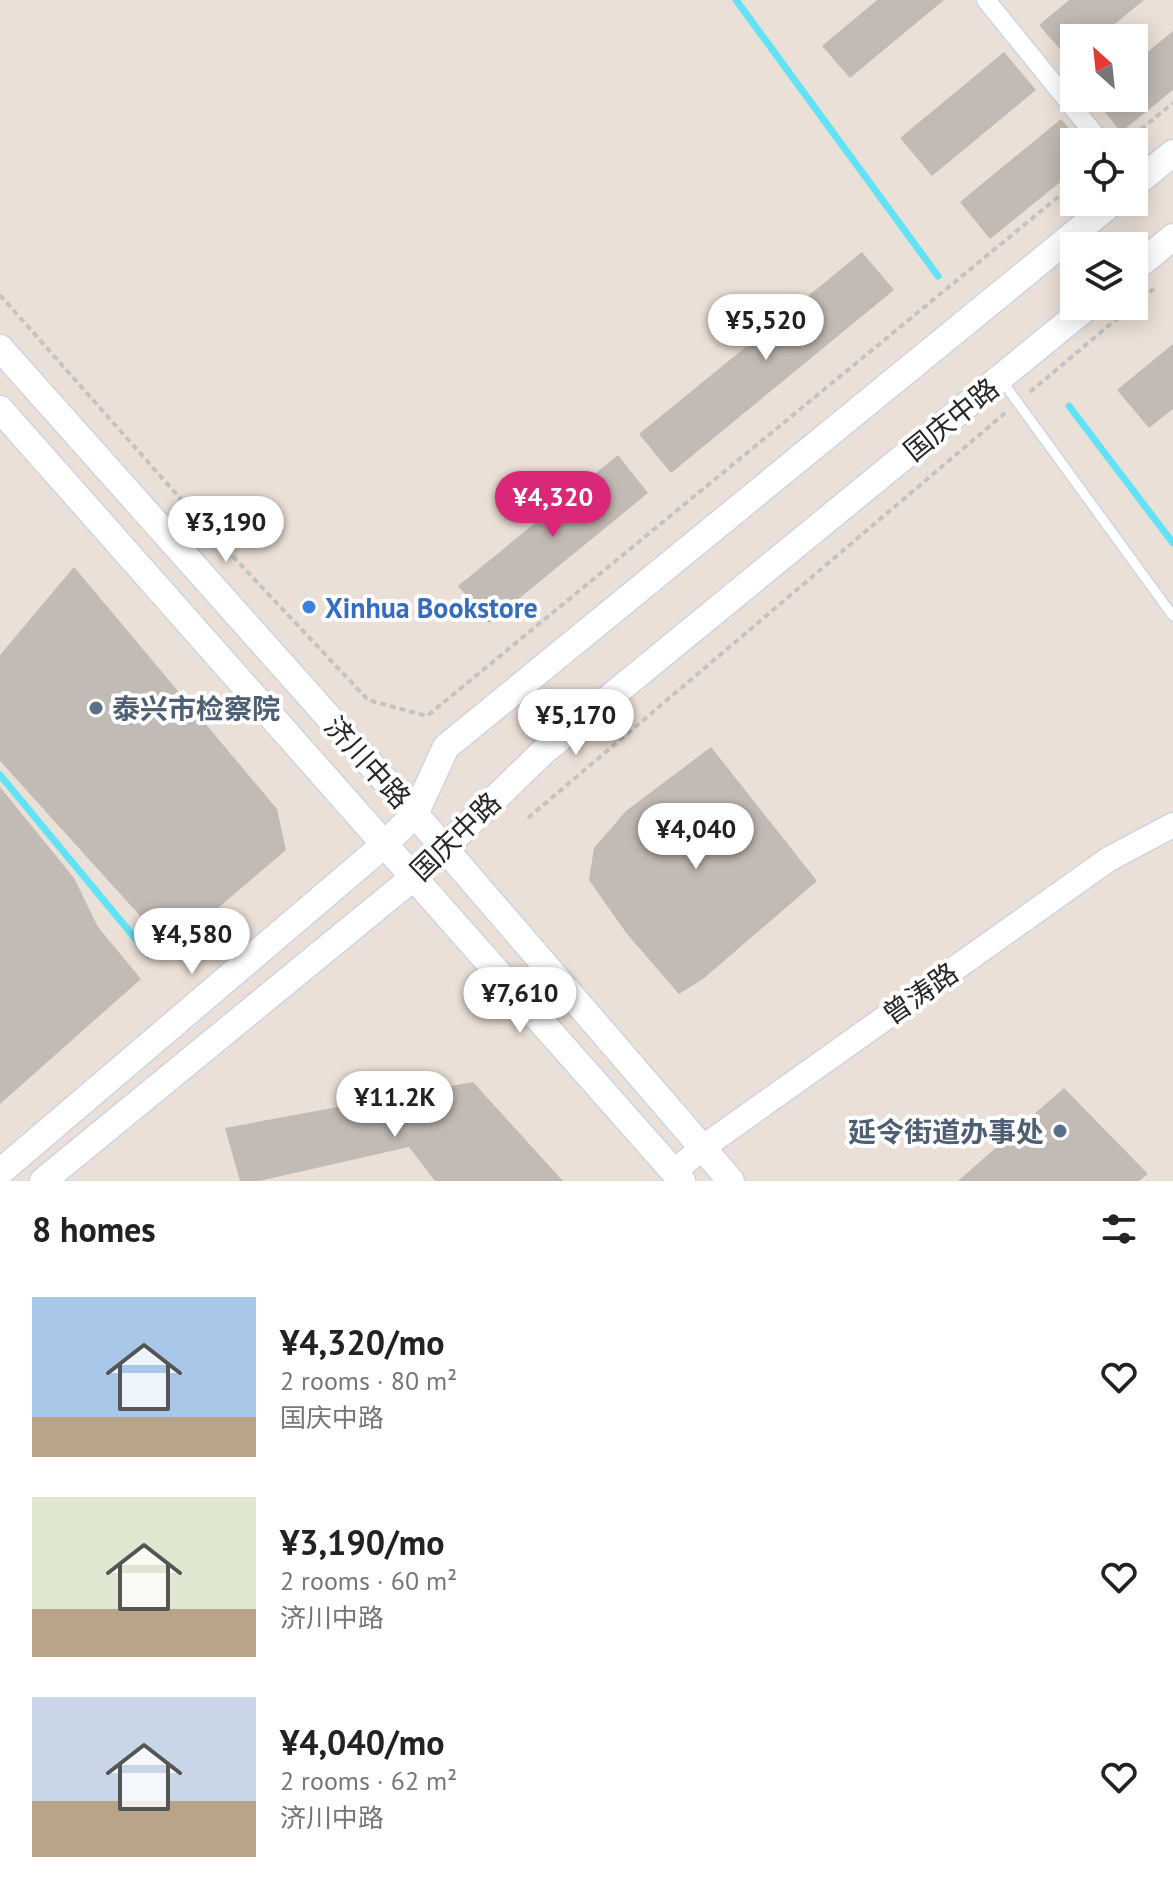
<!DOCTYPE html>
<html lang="en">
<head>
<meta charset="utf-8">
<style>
  :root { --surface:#fff; --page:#f6f6f6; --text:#222; --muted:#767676; --accent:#db2777 }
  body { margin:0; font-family:"PT Sans","Noto Sans SC",sans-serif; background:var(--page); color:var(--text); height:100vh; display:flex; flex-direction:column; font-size:30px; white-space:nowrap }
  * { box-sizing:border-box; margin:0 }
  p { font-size:26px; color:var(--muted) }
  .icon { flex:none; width:44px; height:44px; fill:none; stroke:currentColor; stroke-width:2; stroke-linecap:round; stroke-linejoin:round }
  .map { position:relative; height:1181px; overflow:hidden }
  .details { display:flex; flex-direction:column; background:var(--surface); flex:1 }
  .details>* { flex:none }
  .needle { width:52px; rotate:333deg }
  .buttons { position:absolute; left:1060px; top:24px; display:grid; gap:16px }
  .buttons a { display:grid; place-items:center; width:88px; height:88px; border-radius:0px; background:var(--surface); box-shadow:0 4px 20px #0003; font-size:40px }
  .price { position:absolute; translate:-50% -68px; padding:0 18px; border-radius:28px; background:#fff; color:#222; font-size:26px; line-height:52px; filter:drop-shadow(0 2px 4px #0008) }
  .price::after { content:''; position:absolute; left:50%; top:48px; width:24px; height:18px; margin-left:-12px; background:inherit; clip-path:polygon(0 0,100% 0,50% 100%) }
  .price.current { background:var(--accent); color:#fff }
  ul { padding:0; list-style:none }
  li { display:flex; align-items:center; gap:24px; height:200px; padding:0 32px }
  li span { display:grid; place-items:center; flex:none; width:224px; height:160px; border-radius:0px; color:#555 }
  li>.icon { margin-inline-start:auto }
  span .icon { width:96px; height:96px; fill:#fffc; stroke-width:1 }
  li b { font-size:34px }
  h2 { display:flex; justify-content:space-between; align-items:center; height:96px; padding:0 32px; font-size:34px }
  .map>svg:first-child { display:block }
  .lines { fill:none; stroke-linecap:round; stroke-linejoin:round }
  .stream { stroke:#62e3f5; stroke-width:7 }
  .building { fill:#c2bab4 }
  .service-casing { stroke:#cdd4e2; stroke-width:12 }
  .minor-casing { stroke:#cdd4e2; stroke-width:21 }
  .tertiary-casing { stroke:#cdd4e2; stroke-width:27 }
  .secondary-casing { stroke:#cdd4e2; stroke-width:29 }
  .path { stroke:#c3c3c3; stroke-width:4; stroke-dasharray:6 4; stroke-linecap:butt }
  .service { stroke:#fff; stroke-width:9 }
  .minor { stroke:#fff; stroke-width:18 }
  .tertiary { stroke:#fff; stroke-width:24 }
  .secondary { stroke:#fff; stroke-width:26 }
  .shop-dot { fill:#3f7fe0; stroke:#fff; stroke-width:3 }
  .service-dot { fill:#5c6f8a; stroke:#fff; stroke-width:3 }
  .labels { text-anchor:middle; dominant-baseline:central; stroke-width:8; stroke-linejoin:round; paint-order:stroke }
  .street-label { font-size:28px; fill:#272727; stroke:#fff }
  .shop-label { font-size:28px; font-weight:bold; fill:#366cbe; stroke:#fff; text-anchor:start }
  .service-label { font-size:28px; font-weight:bold; fill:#4e5e75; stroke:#fff; text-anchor:start }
</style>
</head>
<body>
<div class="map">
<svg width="1173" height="1181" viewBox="0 0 1173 1181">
  <rect width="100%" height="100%" fill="#ebe0d7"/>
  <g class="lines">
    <path class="stream" d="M 736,0 L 938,276
      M 1069,406 L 1173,543
      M 0,775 L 149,955"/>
  </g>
  <path class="building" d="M 877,0 L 944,0 L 850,78 L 822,46 Z
    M 1069,0 L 1144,0 L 1098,38 L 1074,38 L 1074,58 L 1070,61 L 1039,25 Z
    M 1173,31 L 1173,90 L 1121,132 L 1093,98 L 1134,98 L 1134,63 Z
    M 1004,52 L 1036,90 L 932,176 L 900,138 Z
    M 1061,119 L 1080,142 L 1074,142 L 1074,171 L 990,239 L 960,202 Z
    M 862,252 L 894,290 L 671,473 L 639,434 Z
    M 1173,344 L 1173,409 L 1149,428 L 1117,390 Z
    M 618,455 L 648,493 L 489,623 L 458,586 Z
    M 74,567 L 277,809 L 286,850 L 170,949 L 0,761 L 0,655 Z
    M 711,747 L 817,881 L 703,979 L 679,994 L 627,934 L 589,880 L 594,848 L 626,811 Z
    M 0,787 L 74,878 L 98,927 L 141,979 L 0,1104 Z
    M 473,1082 L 563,1181 L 435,1181 L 409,1147 L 259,1181 L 240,1181 L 225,1128 Z
    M 1064,1088 L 1148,1174 L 1139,1181 L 958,1181 Z"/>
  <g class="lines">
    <defs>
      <path id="service" d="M 1002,381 L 1173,616"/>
      <path id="minor" d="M 986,0 L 1101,142"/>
      <path id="tertiary" d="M 674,1172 L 702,1148 L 1109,859 L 1173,825"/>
      <path id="secondary" d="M 1134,185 L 1173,153
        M 1134,269 L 1173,237
        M 0,348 L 415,814 L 731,1181
        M 0,409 L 682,1181
        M 0,1172 L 385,844 L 415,814 L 446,747 L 1113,202
        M 43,1181 L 414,877 L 543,752 L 1088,306"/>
    </defs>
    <use href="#service" class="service-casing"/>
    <use href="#minor" class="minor-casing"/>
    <use href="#tertiary" class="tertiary-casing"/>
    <use href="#secondary" class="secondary-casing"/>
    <path class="path" d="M 1125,142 L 1173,103
      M 0,295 L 210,532 L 368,700 L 427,716 L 1074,184
      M 1134,305 L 1157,286
      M 1030,392 L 1132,306
      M 528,818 L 1005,413"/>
    <use href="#service" class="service"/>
    <use href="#minor" class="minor"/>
    <use href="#tertiary" class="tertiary"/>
    <use href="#secondary" class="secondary"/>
  </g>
  <circle class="shop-dot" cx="309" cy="607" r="8"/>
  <g class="service-dot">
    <circle cx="96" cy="708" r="8"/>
    <circle cx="1060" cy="1131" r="8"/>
  </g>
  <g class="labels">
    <g class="street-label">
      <text transform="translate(951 419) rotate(-39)">国庆中路</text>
      <text transform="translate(368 762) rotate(48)">济川中路</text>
      <text transform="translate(455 836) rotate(-44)">国庆中路</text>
      <text transform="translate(920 993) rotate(-35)">曾涛路</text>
    </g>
    <g class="shop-label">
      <text x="325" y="607">Xinhua Bookstore</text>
    </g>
    <g class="service-label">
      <text x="112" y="708">泰兴市检察院</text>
      <text x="1044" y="1131" text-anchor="end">延令街道办事处</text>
    </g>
  </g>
</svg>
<div class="buttons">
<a><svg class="needle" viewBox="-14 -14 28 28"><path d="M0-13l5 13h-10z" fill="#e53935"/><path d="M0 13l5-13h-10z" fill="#767676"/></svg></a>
<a><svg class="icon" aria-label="locate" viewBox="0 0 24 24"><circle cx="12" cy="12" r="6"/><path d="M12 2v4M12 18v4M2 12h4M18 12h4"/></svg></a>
<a><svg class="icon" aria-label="layers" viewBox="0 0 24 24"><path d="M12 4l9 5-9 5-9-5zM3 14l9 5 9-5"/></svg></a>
</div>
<b class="price" style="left:766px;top:362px">¥5,520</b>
<b class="price current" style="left:553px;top:539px">¥4,320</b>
<b class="price" style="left:226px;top:564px">¥3,190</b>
<b class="price" style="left:576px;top:757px">¥5,170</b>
<b class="price" style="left:696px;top:871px">¥4,040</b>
<b class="price" style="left:192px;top:976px">¥4,580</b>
<b class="price" style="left:520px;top:1035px">¥7,610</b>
<b class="price" style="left:395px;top:1139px">¥11.2K</b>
</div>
<section class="details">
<h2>8 homes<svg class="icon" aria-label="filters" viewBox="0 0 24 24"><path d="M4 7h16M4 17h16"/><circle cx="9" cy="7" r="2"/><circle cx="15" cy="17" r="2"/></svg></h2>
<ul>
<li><span style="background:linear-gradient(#a9c7e8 75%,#b9a48a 0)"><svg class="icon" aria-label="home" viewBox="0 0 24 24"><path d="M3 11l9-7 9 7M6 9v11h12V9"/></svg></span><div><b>¥4,320/mo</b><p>2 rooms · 80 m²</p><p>国庆中路</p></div><svg class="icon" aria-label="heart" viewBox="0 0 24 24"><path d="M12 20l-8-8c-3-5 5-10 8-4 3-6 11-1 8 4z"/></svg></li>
<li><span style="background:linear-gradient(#dfe7d0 70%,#b9a48a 0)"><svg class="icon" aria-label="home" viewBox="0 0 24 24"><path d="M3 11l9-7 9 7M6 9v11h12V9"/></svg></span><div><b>¥3,190/mo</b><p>2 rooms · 60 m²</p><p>济川中路</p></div><svg class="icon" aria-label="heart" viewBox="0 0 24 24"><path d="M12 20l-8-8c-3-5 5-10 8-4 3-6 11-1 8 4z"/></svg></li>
<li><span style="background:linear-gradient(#c9d6e8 65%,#b9a48a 0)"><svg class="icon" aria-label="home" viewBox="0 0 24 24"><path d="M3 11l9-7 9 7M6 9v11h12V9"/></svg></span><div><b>¥4,040/mo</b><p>2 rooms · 62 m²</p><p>济川中路</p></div><svg class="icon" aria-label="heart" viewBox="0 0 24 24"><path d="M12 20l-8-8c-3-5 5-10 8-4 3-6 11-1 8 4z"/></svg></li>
</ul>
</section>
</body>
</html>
